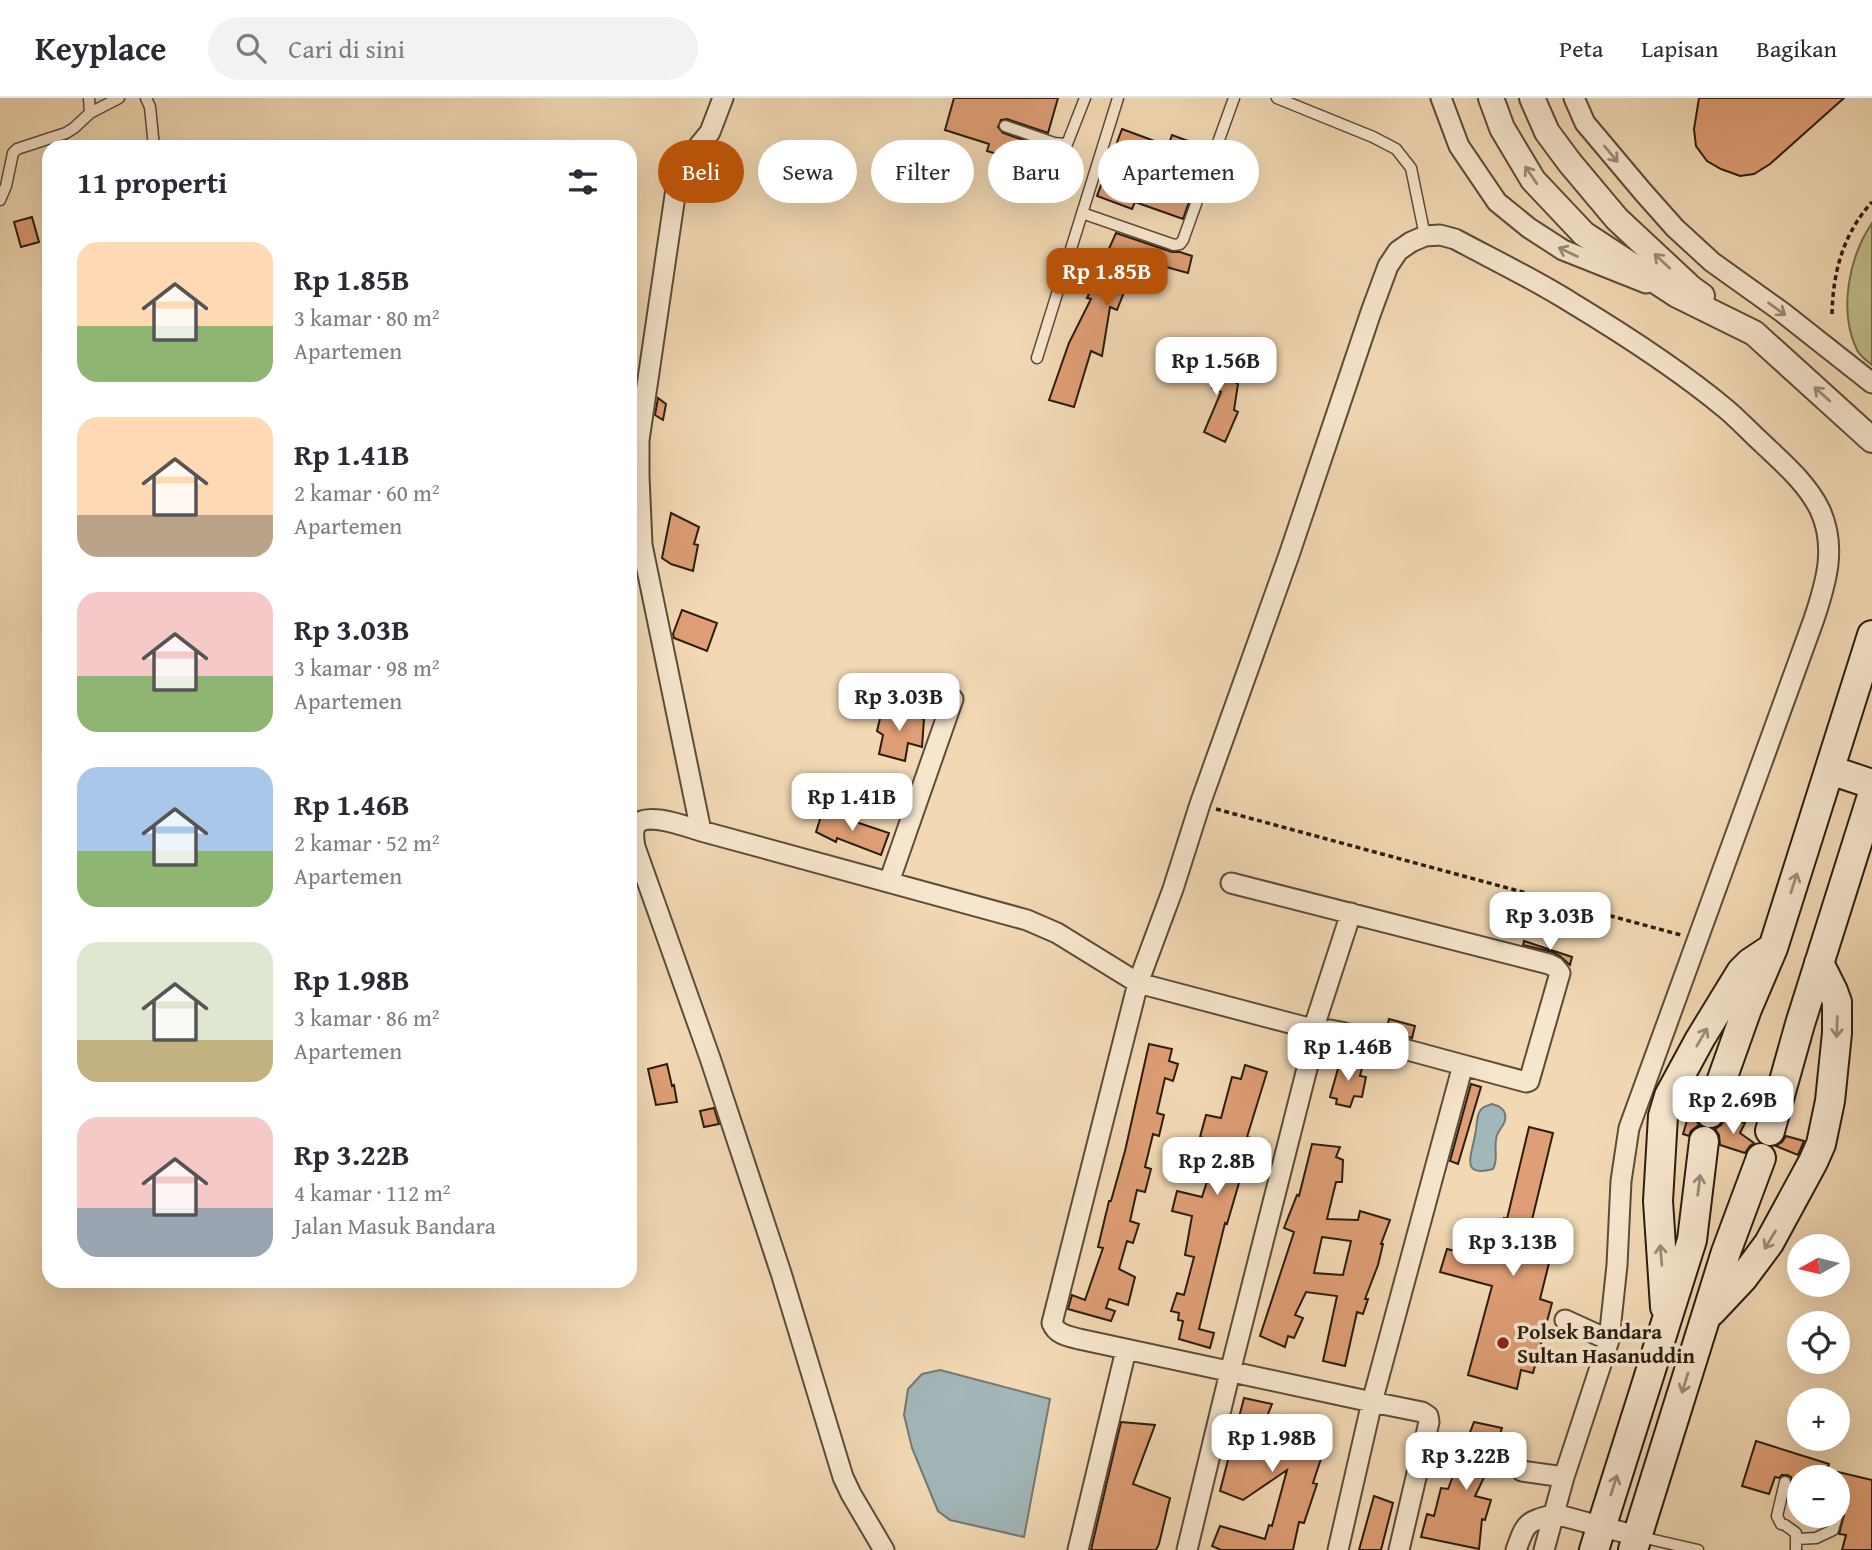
<!DOCTYPE html>
<html lang="id">
<head>
<meta charset="utf-8">
<style>
  :root { --surface:#fff; --page:#f2f2f3; --text:#2b2b33; --muted:#7c7c81; --line:#e1e1e2; --accent:#b45309 }
  body { margin:0; font-family:"Gentium Book Plus",serif; background:var(--page); color:var(--text); height:100vh; display:flex; flex-direction:column; font-size:26px; white-space:nowrap }
  * { box-sizing:border-box; margin:0 }
  p { font-size:23px; color:var(--muted) }
  .icon { flex:none; width:38px; height:38px; fill:none; stroke:currentColor; stroke-width:2; stroke-linecap:round; stroke-linejoin:round }
  .map { position:relative; flex:1; overflow:hidden }
  .details { position:absolute; left:42px; top:42px; width:595px; height:1148px; display:flex; flex-direction:column; background:var(--surface); border-radius:21px; box-shadow:0 7px 28px #0002 }
  .details>* { flex:none }
  .banner { position:absolute; left:658px; top:42px; width:665px; height:63px; display:flex; gap:14px }
  .needle { width:46px; rotate:262deg }
  .tools { position:absolute; left:1787px; top:1136px; display:grid; gap:14px }
  .tools a { display:grid; place-items:center; width:63px; height:63px; border-radius:50%; background:var(--surface); box-shadow:0 7px 28px #0002; font-size:35px }
  .price { position:absolute; translate:-50% -60px; padding:0 16px; border-radius:14px; background:#fff; color:#222; font-size:23px; line-height:46px; filter:drop-shadow(0 2px 4px #0008) }
  .price::after { content:''; position:absolute; left:50%; top:42px; width:21px; height:16px; margin-left:-10px; background:inherit; clip-path:polygon(0 0,100% 0,50% 100%) }
  .price.active { background:var(--accent); color:#fff }
  ul { padding:0; list-style:none }
  li { display:flex; align-items:center; gap:21px; height:175px; padding:0 35px }
  li span { display:grid; place-items:center; flex:none; width:196px; height:140px; border-radius:21px; color:#555 }
  li>.icon { margin-inline-start:auto }
  span .icon { width:84px; height:84px; fill:#fffc; stroke-width:1 }
  li b { font-size:30px }
  h2 { display:flex; justify-content:space-between; align-items:center; height:84px; padding:0 35px; font-size:30px }
  .pill { padding:0 24px; border-radius:32px; background:var(--surface); box-shadow:0 7px 28px #0002; font-size:24px; line-height:63px }
  .pill.active { background:var(--accent); color:#fff }
  header { display:flex; align-items:center; gap:42px; box-sizing:border-box; height:98px; padding:0 35px; background:var(--surface); border-bottom:2px solid var(--line) }
  header strong { font-size:33px }
  nav { display:flex; gap:38px; margin-inline-start:auto; font-size:24px }
  .search { width:490px; height:63px; background:var(--page); display:flex; align-items:center; gap:18px; box-sizing:border-box; padding:0 24px; border-radius:38px; color:var(--muted); font-size:26px }
  .map>svg:first-child { display:block }
  .green { fill:#bfbe8a; stroke:#746e4d; stroke-width:2 }
  .water { fill:#a2b7b9; stroke:#727975; stroke-width:2 }
  .building { fill:#df9e75; stroke:#2a1d10; stroke-width:2; fill-rule:evenodd }
  .lines { fill:none; stroke-linecap:round; stroke-linejoin:round }
  .service-casing { stroke:#5c4c39; stroke-width:13 }
  .minor-casing { stroke:#5c4c39; stroke-width:23 }
  .tertiary-casing { stroke:#5c4c39; stroke-width:28 }
  .secondary-casing { stroke:#2a1d10; stroke-width:32 }
  .path { stroke:#2a1d10; stroke-width:3.5; stroke-dasharray:5 3.5; stroke-linecap:butt }
  .service { stroke:#f7e6ce; stroke-width:10 }
  .minor { stroke:#f7e6ce; stroke-width:19 }
  .tertiary { stroke:#f7e6ce; stroke-width:24 }
  .secondary { stroke:#f7e6ce; stroke-width:28 }
  .oneway { stroke:#9b8c78 }
  .poi-dot { fill:#8f2418; stroke:#f7e6ce; stroke-width:2.5 }
  .labels { text-anchor:middle; dominant-baseline:central; stroke-width:7; stroke-linejoin:round; paint-order:stroke }
  .poi-label { font-size:21px; font-weight:bold; fill:#2a1d10; stroke:#f7e6ce; text-anchor:start }
</style>
</head>
<body>
<header>
<strong>Keyplace</strong>
<div class="search"><svg class="icon" aria-label="search" viewBox="0 0 24 24"><circle cx="10" cy="10" r="6"/><path d="M15 15l6 6"/></svg>Cari di sini</div>
<nav><a>Peta</a><a>Lapisan</a><a>Bagikan</a></nav>
</header>
<div class="map">
<svg width="1872" height="1452" viewBox="0 0 1872 1452">
  <rect width="100%" height="100%" fill="#f2d9b4"/>
  <filter id="stains"><feTurbulence type="fractalNoise" baseFrequency=".00286" numOctaves="4"/><feColorMatrix values="0 0 0 0 .2 0 0 0 0 .09 0 0 0 0 .02 0 0 0 .5 -.17"/></filter>
  <radialGradient id="worn" r=".72"><stop offset=".6" stop-color="#630" stop-opacity="0"/><stop offset="1" stop-color="#630" stop-opacity=".3"/></radialGradient>
  <path class="green" d="M 1872,125 L 1872,267 C 1867,263 1860,258 1857,252 C 1838,213 1849,159 1872,125 Z"/>
  <path class="water" d="M 1492,1006 C 1498,1008 1503,1009 1505,1016 C 1507,1025 1500,1030 1497,1037 C 1493,1048 1499,1062 1493,1071 C 1459,1080 1472,1056 1475,1037 C 1477,1030 1476,1022 1479,1015 C 1481,1009 1486,1008 1492,1006 Z
    M 940,1272 L 1050,1301 L 1024,1439 L 950,1422 L 938,1413 L 912,1350 L 904,1317 L 908,1291 L 922,1276 Z"/>
  <path class="building" d="M 954,0 L 1058,0 L 1048,35 L 1007,21 L 1001,22 L 998,29 L 1003,35 L 1043,49 L 1043,51 L 1067,60 L 1060,79 L 1024,66 L 1024,64 L 987,53 L 989,46 L 945,32 Z
    M 1699,0 L 1844,0 L 1770,66 L 1754,76 L 1740,78 L 1721,71 L 1707,63 L 1696,48 L 1694,31 Z
    M 1122,31 L 1168,48 L 1172,37 L 1191,44 L 1187,52 L 1205,59 L 1183,121 L 1135,104 L 1132,111 L 1097,98 Z
    M 32,119 L 39,144 L 21,149 L 14,124 Z
    M 1116,135 L 1172,154 L 1180,154 L 1192,158 L 1188,175 L 1137,161 L 1117,212 L 1110,209 L 1102,258 L 1091,253 L 1074,309 L 1049,302 L 1069,245 L 1091,201 L 1087,200 Z
    M 1185,254 L 1238,286 L 1234,312 L 1238,314 L 1225,344 L 1204,334 L 1221,294 L 1212,290 L 1214,283 L 1181,272 Z
    M 658,300 L 666,306 L 663,322 L 655,317 Z
    M 671,415 L 699,429 L 694,446 L 698,447 L 693,473 L 671,466 L 662,460 Z
    M 682,512 L 717,525 L 707,553 L 674,540 L 673,536 Z
    M 883,608 L 924,621 L 922,649 L 908,645 L 905,663 L 879,656 L 883,637 L 877,633 Z
    M 822,715 L 847,719 L 847,721 L 889,735 L 881,757 L 837,740 L 836,744 L 816,734 Z
    M 1524,843 L 1572,859 L 1570,867 L 1560,858 L 1552,854 L 1523,847 Z
    M 1389,921 L 1415,928 L 1412,940 L 1386,933 Z
    M 1149,946 L 1172,951 L 1169,963 L 1178,966 L 1173,983 L 1165,980 L 1157,1015 L 1164,1017 L 1159,1038 L 1153,1036 L 1145,1069 L 1151,1071 L 1145,1094 L 1137,1092 L 1130,1123 L 1139,1126 L 1133,1145 L 1127,1143 L 1119,1171 L 1135,1179 L 1128,1207 L 1109,1201 L 1106,1210 L 1115,1213 L 1111,1223 L 1068,1211 L 1072,1197 L 1085,1202 L 1103,1150 L 1098,1149 L 1109,1103 L 1111,1103 L 1125,1053 Z
    M 1341,960 L 1363,966 L 1360,978 L 1366,979 L 1362,999 L 1354,998 L 1350,1009 L 1336,1006 L 1337,1001 L 1330,999 Z
    M 667,966 L 672,988 L 674,987 L 677,1004 L 656,1007 L 648,971 Z
    M 1245,967 L 1267,974 L 1247,1039 L 1267,1044 L 1262,1065 L 1246,1061 L 1227,1126 L 1225,1125 L 1199,1231 L 1214,1235 L 1210,1250 L 1179,1241 L 1183,1223 L 1178,1222 L 1179,1215 L 1171,1213 L 1177,1195 L 1184,1197 L 1194,1159 L 1185,1157 L 1192,1118 L 1172,1113 L 1177,1093 L 1202,1099 L 1213,1065 L 1210,1064 L 1216,1043 L 1200,1039 L 1206,1017 L 1221,1020 L 1232,979 L 1241,981 Z
    M 1471,986 L 1481,989 L 1458,1066 L 1450,1063 Z
    M 1691,1009 L 1694,1010 L 1694,1019 L 1699,1027 L 1691,1033 L 1689,1038 L 1683,1036 Z
    M 714,1010 L 719,1026 L 704,1029 L 700,1013 Z
    M 1726,1020 L 1745,1025 L 1740,1035 L 1754,1045 L 1750,1048 L 1745,1055 L 1720,1047 L 1719,1037 L 1715,1031 L 1721,1027 Z
    M 1529,1029 L 1553,1035 L 1531,1126 L 1554,1131 L 1549,1165 L 1540,1201 L 1552,1205 L 1533,1275 L 1521,1272 L 1517,1291 L 1468,1277 L 1492,1188 L 1440,1174 L 1447,1151 L 1495,1163 L 1504,1120 L 1507,1121 Z
    M 1786,1038 L 1804,1043 L 1798,1057 L 1776,1048 L 1782,1044 Z
    M 1312,1046 L 1340,1049 L 1336,1059 L 1343,1062 L 1342,1084 L 1336,1084 L 1327,1121 L 1358,1122 L 1360,1113 L 1390,1122 L 1381,1146 L 1383,1146 L 1378,1167 L 1365,1201 L 1368,1201 L 1363,1216 L 1357,1214 L 1345,1268 L 1323,1263 L 1337,1198 L 1306,1194 L 1295,1217 L 1303,1220 L 1294,1240 L 1288,1238 L 1285,1249 L 1260,1238 L 1294,1134 L 1284,1130 L 1297,1097 L 1299,1098 ZM 1322,1139 L 1351,1143 L 1343,1177 L 1314,1175 Z
    M 1244,1300 L 1272,1306 L 1268,1316 L 1296,1332 L 1299,1324 L 1331,1330 L 1313,1385 L 1317,1386 L 1304,1425 L 1299,1424 L 1293,1452 L 1221,1452 L 1212,1448 L 1220,1428 L 1265,1441 L 1269,1427 L 1272,1428 L 1287,1372 L 1243,1402 L 1220,1393 Z
    M 1121,1324 L 1155,1327 L 1133,1386 L 1170,1400 L 1159,1446 L 1156,1452 L 1091,1452 Z
    M 1474,1324 L 1502,1330 L 1496,1347 L 1503,1347 L 1497,1366 L 1490,1367 L 1475,1398 L 1491,1402 L 1485,1422 L 1482,1421 L 1479,1451 L 1421,1439 L 1427,1416 L 1434,1418 L 1441,1390 L 1448,1391 Z
    M 1756,1343 L 1829,1366 L 1825,1379 L 1799,1379 L 1799,1386 L 1792,1384 L 1791,1379 L 1787,1377 L 1782,1377 L 1779,1380 L 1775,1379 L 1769,1396 L 1742,1388 Z
    M 1838,1374 L 1872,1382 L 1872,1452 L 1842,1452 L 1846,1437 L 1839,1436 L 1844,1417 L 1842,1412 L 1838,1411 Z
    M 1374,1398 L 1393,1405 L 1381,1452 L 1359,1452 Z"/>
  <g class="lines">
    <defs>
      <path id="service" d="M 89,0 L 90,15
        M 146,0 L 150,9 L 154,49
        M 1277,0 L 1373,39 L 1396,51 L 1411,70 L 1425,138
        M 1005,28 L 1054,45 L 1067,46 L 1085,0
        M 0,102 L 6,88 L 13,55 L 17,51 L 66,35 L 74,30 L 90,15 L 119,0
        M 1082,115 L 1174,147 L 1180,146 L 1183,142 L 1234,0
        M 1037,260 L 1118,0
        M 1785,1384 L 1777,1418 L 1781,1426 L 1785,1427 L 1796,1435 L 1796,1452
        M 1641,1439 L 1698,1452
        M 1797,1441 L 1816,1440 L 1833,1432 L 1837,1418"/>
      <path id="minor" d="M 1441,0 L 1459,48 L 1497,104 L 1529,130 L 1563,152 L 1646,185
        M 1574,0 L 1585,25 L 1643,94 L 1675,130 L 1712,164 L 1782,214 L 1872,285
        M 701,733 L 642,447 L 639,378 L 639,342 L 677,84 L 689,60 L 710,34 L 723,0
        M 889,784 L 953,601
        M 1231,785 L 1549,866 L 1555,869 L 1560,875 L 1529,983 L 1526,984 L 1463,967 L 1372,1304 L 1422,1314 L 1428,1318 L 1429,1324 L 1399,1452
        M 1312,935 L 1330,932 L 1341,934 L 1463,967
        M 1312,935 L 1351,815
        M 1565,1222 L 1609,1242
        M 1522,1373 L 1564,1379
        M 1555,1416 L 1637,1438
        M 884,1452 L 851,1396 L 843,1379 L 781,1175 L 710,960 L 635,749 C 634,743 632,733 636,727 C 646,713 687,729 701,733 L 1027,822 L 1057,835 L 1138,885 L 1305,929 L 1312,935 L 1314,943 L 1230,1274 L 1187,1452
        M 1078,1452 L 1126,1252
        M 1338,1452 L 1372,1304 L 1079,1241 C 1068,1238 1057,1237 1052,1225 L 1138,885 L 1173,791 L 1200,706 L 1289,457 L 1371,214 L 1388,168 L 1398,153 L 1411,144 L 1425,138 L 1440,137 L 1455,141 C 1494,162 1534,181 1572,205 C 1625,237 1678,271 1726,311 C 1738,321 1749,333 1761,344 C 1782,364 1807,385 1820,412 C 1837,449 1826,485 1814,521 L 1629,1030 L 1621,1083 L 1617,1167 L 1609,1242 L 1564,1379 L 1544,1452
        M 1516,1452 C 1526,1424 1526,1424 1555,1416"/>
      <path id="tertiary" d="M 1491,0 L 1502,30 L 1533,82 L 1584,136 L 1677,197 L 1754,235 L 1872,342
        M 1532,0 L 1547,34 L 1570,65 L 1617,121 L 1691,190 L 1702,198"/>
      <path id="secondary" d="M 1830,672 L 1872,686
        M 1710,1015 L 1747,911 L 1773,850 L 1872,537
        M 1770,1033 L 1800,926 L 1872,698
        M 1665,1209 L 1658,1103 L 1663,1018 L 1669,998 L 1700,941 L 1741,874 L 1750,865 L 1771,851
        M 1711,1214 L 1743,1180 L 1769,1145 L 1813,1064 L 1821,1046 L 1830,1003 L 1837,935 L 1837,904 L 1833,893 L 1819,865
        M 1594,1452 L 1692,1142 L 1704,1043
        M 1633,1452 L 1726,1154 L 1761,1060"/>
    </defs>
    <use href="#service" class="service-casing"/>
    <use href="#minor" class="minor-casing"/>
    <use href="#tertiary" class="tertiary-casing"/>
    <use href="#secondary" class="secondary-casing"/>
    <path class="path" d="M 1832,216 C 1833,174 1843,136 1872,104
      M 1216,711 L 1681,837"/>
    <use href="#service" class="service"/>
    <use href="#minor" class="minor"/>
    <use href="#tertiary" class="tertiary"/>
    <use href="#secondary" class="secondary"/>
  </g>
  <defs><path id="oneway-shaft" d="M-6 0H5M1.5-3L5.5 0L1.5 3" fill="none" stroke-width="1.6" stroke-linecap="round" stroke-linejoin="round" transform="scale(1.75)"/></defs>
  <g class="oneway">
    <use href="#oneway-shaft" transform="translate(1611 56) rotate(50)"/>
    <use href="#oneway-shaft" transform="translate(1531 77) rotate(-124)"/>
    <use href="#oneway-shaft" transform="translate(1568 154) rotate(-155)"/>
    <use href="#oneway-shaft" transform="translate(1662 163) rotate(-137)"/>
    <use href="#oneway-shaft" transform="translate(1777 211) rotate(36)"/>
    <use href="#oneway-shaft" transform="translate(1822 296) rotate(-138)"/>
    <use href="#oneway-shaft" transform="translate(1794 785) rotate(-72)"/>
    <use href="#oneway-shaft" transform="translate(1837 929) rotate(92)"/>
    <use href="#oneway-shaft" transform="translate(1702 939) rotate(-60)"/>
    <use href="#oneway-shaft" transform="translate(1699 1087) rotate(-83)"/>
    <use href="#oneway-shaft" transform="translate(1770 1142) rotate(121)"/>
    <use href="#oneway-shaft" transform="translate(1661 1157) rotate(-95)"/>
    <use href="#oneway-shaft" transform="translate(1685 1285) rotate(107)"/>
    <use href="#oneway-shaft" transform="translate(1614 1387) rotate(-72)"/>
  </g>
  <circle class="poi-dot" cx="1503" cy="1245" r="7"/>
  <g class="labels">
    <g class="poi-label">
      <text x="1517" y="1233">Polsek Bandara<tspan x="1517" dy="24">Sultan Hasanuddin</tspan></text>
    </g>
  </g>
  <rect width="100%" height="100%" filter="url(#stains)"/>
  <rect width="100%" height="100%" fill="url(#worn)"/>
</svg>
<div class="tools">
<a><svg class="needle" viewBox="-14 -14 28 28"><path d="M0-13l5 13h-10z" fill="#e53935"/><path d="M0 13l5-13h-10z" fill="#7c7c81"/></svg></a>
<a><svg class="icon" aria-label="locate" viewBox="0 0 24 24"><circle cx="12" cy="12" r="6"/><path d="M12 2v4M12 18v4M2 12h4M18 12h4"/></svg></a>
<a>+</a>
<a>−</a>
</div>
<b class="price active" style="left:1107px;top:210px">Rp 1.85B</b>
<b class="price" style="left:1216px;top:299px">Rp 1.56B</b>
<b class="price" style="left:899px;top:635px">Rp 3.03B</b>
<b class="price" style="left:852px;top:735px">Rp 1.41B</b>
<b class="price" style="left:1550px;top:854px">Rp 3.03B</b>
<b class="price" style="left:1348px;top:985px">Rp 1.46B</b>
<b class="price" style="left:1733px;top:1038px">Rp 2.69B</b>
<b class="price" style="left:1217px;top:1099px">Rp 2.8B</b>
<b class="price" style="left:1513px;top:1180px">Rp 3.13B</b>
<b class="price" style="left:1272px;top:1376px">Rp 1.98B</b>
<b class="price" style="left:1466px;top:1394px">Rp 3.22B</b>
<div class="banner">
<a class="pill active">Beli</a>
<a class="pill">Sewa</a>
<a class="pill">Filter</a>
<a class="pill">Baru</a>
<a class="pill">Apartemen</a>
</div>
<section class="details">
<h2>11 properti<svg class="icon" aria-label="filters" viewBox="0 0 24 24"><path d="M4 7h16M4 17h16"/><circle cx="9" cy="7" r="2"/><circle cx="15" cy="17" r="2"/></svg></h2>
<ul>
<li><span style="background:linear-gradient(#ffd9b3 60%,#8fb573 0)"><svg class="icon" aria-label="home" viewBox="0 0 24 24"><path d="M3 11l9-7 9 7M6 9v11h12V9"/></svg></span><div><b>Rp 1.85B</b><p>3 kamar · 80 m²</p><p>Apartemen</p></div></li>
<li><span style="background:linear-gradient(#ffd9b3 70%,#b9a48a 0)"><svg class="icon" aria-label="home" viewBox="0 0 24 24"><path d="M3 11l9-7 9 7M6 9v11h12V9"/></svg></span><div><b>Rp 1.41B</b><p>2 kamar · 60 m²</p><p>Apartemen</p></div></li>
<li><span style="background:linear-gradient(#f6c9c9 60%,#8fb573 0)"><svg class="icon" aria-label="home" viewBox="0 0 24 24"><path d="M3 11l9-7 9 7M6 9v11h12V9"/></svg></span><div><b>Rp 3.03B</b><p>3 kamar · 98 m²</p><p>Apartemen</p></div></li>
<li><span style="background:linear-gradient(#a9c7e8 60%,#8fb573 0)"><svg class="icon" aria-label="home" viewBox="0 0 24 24"><path d="M3 11l9-7 9 7M6 9v11h12V9"/></svg></span><div><b>Rp 1.46B</b><p>2 kamar · 52 m²</p><p>Apartemen</p></div></li>
<li><span style="background:linear-gradient(#dfe7d0 70%,#c2b280 0)"><svg class="icon" aria-label="home" viewBox="0 0 24 24"><path d="M3 11l9-7 9 7M6 9v11h12V9"/></svg></span><div><b>Rp 1.98B</b><p>3 kamar · 86 m²</p><p>Apartemen</p></div></li>
<li><span style="background:linear-gradient(#f6c9c9 65%,#9aa5b1 0)"><svg class="icon" aria-label="home" viewBox="0 0 24 24"><path d="M3 11l9-7 9 7M6 9v11h12V9"/></svg></span><div><b>Rp 3.22B</b><p>4 kamar · 112 m²</p><p>Jalan Masuk Bandara</p></div></li>
</ul>
</section>
</div>
</body>
</html>
